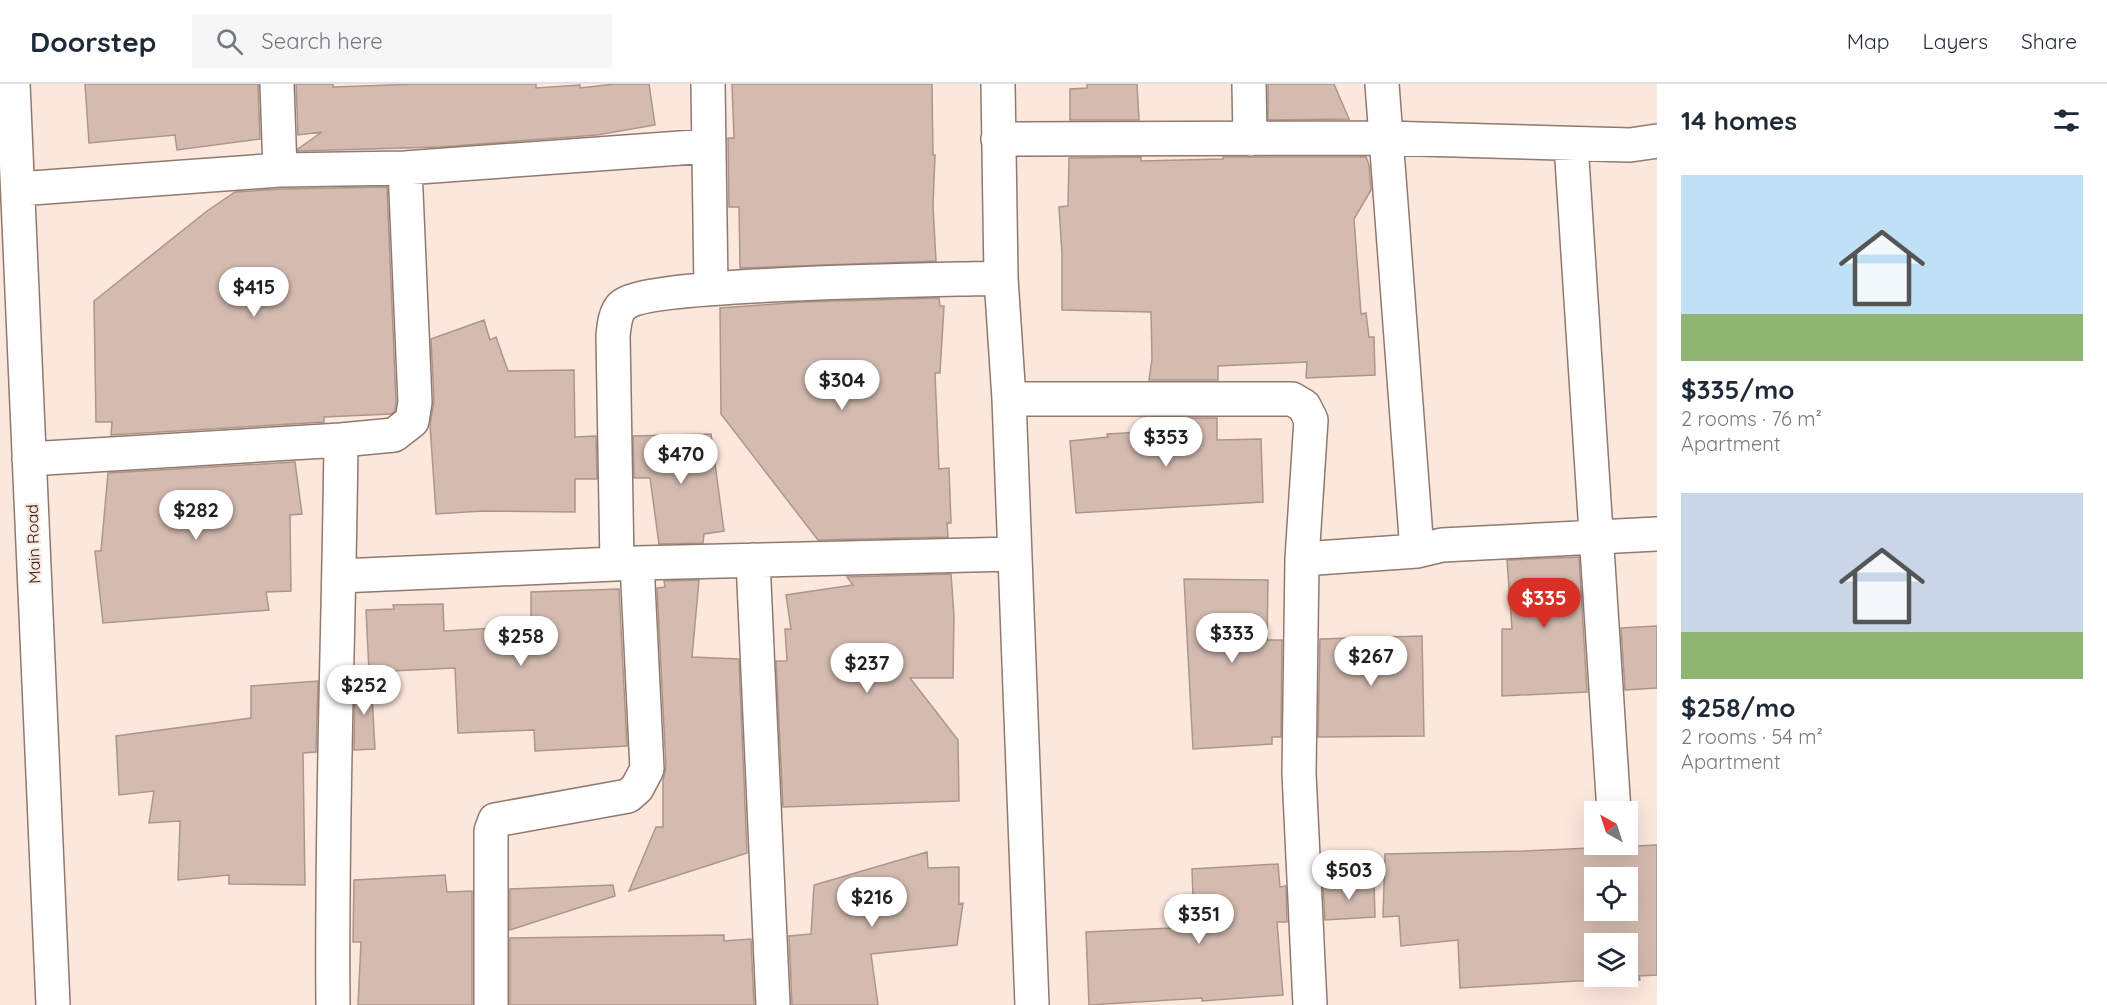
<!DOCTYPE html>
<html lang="en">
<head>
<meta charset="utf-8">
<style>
  :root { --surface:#fff; --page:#f6f6f7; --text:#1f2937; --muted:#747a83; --line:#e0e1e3; --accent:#d93025 }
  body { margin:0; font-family:Quicksand,sans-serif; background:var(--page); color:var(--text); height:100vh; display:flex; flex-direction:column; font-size:22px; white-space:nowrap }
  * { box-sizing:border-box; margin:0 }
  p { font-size:20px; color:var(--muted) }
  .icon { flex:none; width:33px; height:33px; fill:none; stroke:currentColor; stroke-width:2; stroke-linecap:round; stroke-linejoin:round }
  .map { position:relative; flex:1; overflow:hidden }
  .details { display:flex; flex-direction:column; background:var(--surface); width:450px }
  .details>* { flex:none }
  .needle { width:39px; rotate:321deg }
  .controls { position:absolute; left:1584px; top:717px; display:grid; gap:12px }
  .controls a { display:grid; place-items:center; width:54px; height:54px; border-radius:0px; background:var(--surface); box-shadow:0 6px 24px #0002; font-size:30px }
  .price { position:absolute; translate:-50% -51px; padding:0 14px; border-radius:21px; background:#fff; color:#222; font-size:20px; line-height:39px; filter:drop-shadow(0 2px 3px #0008) }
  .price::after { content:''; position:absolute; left:50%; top:36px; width:18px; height:14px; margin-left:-9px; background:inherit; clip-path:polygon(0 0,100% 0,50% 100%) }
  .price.current { background:var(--accent); color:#fff }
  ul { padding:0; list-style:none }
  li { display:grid; align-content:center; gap:12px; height:318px; padding:0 24px }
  li span { display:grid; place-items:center; height:186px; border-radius:0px; color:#555 }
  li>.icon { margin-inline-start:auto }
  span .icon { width:108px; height:108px; fill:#fffc; stroke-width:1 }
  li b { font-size:26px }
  h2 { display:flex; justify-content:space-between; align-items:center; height:72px; padding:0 24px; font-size:26px }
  header { display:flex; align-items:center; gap:36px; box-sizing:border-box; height:84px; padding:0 30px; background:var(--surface); border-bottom:2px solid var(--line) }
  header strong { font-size:28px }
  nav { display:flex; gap:33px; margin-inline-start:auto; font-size:21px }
  .search { width:420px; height:54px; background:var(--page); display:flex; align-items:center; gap:15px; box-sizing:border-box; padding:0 21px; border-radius:0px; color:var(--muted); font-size:22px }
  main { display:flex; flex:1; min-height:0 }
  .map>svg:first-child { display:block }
  .building { fill:#d4bbb0; stroke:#ad958a; stroke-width:1.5; fill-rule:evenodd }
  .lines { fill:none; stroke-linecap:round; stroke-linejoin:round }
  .street-casing { stroke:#90796e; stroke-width:36 }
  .street { stroke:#fff; stroke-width:33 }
  .labels { text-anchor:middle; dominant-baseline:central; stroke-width:4.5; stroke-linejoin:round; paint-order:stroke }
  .street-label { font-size:16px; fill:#2b221e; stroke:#fce7dd }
</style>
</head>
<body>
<header>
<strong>Doorstep</strong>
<div class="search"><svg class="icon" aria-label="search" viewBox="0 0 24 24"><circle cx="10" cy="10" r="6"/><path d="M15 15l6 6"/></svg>Search here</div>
<nav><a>Map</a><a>Layers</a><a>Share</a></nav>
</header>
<main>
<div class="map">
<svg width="1657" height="921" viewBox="0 0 1657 921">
  <rect width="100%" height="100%" fill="#fce7dd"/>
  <path class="building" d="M 85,0 L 258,0 L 260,55 L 177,66 L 175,51 L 89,59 Z
    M 296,0 L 333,0 L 333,3 L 419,0 L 536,0 L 536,4 L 580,1 L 580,4 L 615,0 L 649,0 L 655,41 L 597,51 L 440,63 L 298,67 L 298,65 L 322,48 L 298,51 Z
    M 732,0 L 932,0 L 933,71 L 935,71 L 933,122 L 936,177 L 740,184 L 739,123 L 729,123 L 728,54 L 734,54 Z
    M 1087,0 L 1137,0 L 1139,36 L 1070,36 L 1070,5 L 1087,4 Z
    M 1268,0 L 1334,0 L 1349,35 L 1268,36 Z
    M 1141,73 L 1141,77 L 1223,75 L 1223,73 L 1366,73 L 1369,81 L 1371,106 L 1354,135 L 1361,230 L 1366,229 L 1369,253 L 1374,253 L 1375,291 L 1306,294 L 1307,278 L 1218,282 L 1218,296 L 1149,296 L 1152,275 L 1151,228 L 1062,226 L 1062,169 L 1059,123 L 1068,122 L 1069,74 Z
    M 387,103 L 396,317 L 395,327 L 391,330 L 324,333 L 324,338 L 111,351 L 112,338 L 96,338 L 94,217 L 207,127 L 235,108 L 281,105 Z
    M 939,214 L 940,222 L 944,222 L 940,289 L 935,289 L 939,385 L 949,384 L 951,439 L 947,439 L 948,453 L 818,456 L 721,330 L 720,224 L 802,218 Z
    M 484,236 L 490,256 L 496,253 L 508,287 L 574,286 L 575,353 L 596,352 L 597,395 L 575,395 L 575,428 L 483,427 L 436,430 L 430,341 L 434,317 L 431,255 Z
    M 1145,334 L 1217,334 L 1217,356 L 1261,355 L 1263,418 L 1076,429 L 1070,357 L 1108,353 L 1107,350 L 1143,348 Z
    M 711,350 L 724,447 L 704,450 L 703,459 L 659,460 L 650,394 L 634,394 L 633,352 Z
    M 295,378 L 302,430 L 290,431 L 291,507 L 266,508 L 269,526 L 103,539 L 95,467 L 101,467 L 108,389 Z
    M 1579,473 L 1587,608 L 1502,612 L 1502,545 L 1512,545 L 1507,476 Z
    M 951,490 L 954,532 L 953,594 L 910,594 L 958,656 L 959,717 L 783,723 L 776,577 L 787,577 L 785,545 L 791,545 L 786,511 L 853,501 L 847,493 Z
    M 1184,495 L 1268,496 L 1267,556 L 1282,556 L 1281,653 L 1272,653 L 1272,660 L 1193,665 Z
    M 699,496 L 692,573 L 739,575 L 747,769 L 629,807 L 656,743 L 663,743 L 663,696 L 666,684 L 657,504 L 665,503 L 664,497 Z
    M 619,505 L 627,662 L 535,667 L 534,646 L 458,649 L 455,584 L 369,588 L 366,526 L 394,525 L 393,521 L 443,520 L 444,547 L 531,542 L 531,508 Z
    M 1657,542 L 1657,604 L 1625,606 L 1621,544 Z
    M 1422,552 L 1424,652 L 1318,653 L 1320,555 Z
    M 371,594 L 375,665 L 354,666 L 355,595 Z
    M 318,597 L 316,668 L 303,669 L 305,801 L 229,800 L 229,791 L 178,796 L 180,737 L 149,739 L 154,707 L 119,711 L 116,652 L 251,634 L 251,602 Z
    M 1657,761 L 1657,891 L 1639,892 L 1640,896 L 1576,897 L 1460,904 L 1458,856 L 1401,862 L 1399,832 L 1383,833 L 1385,770 L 1522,767 ZM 1594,794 L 1628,794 L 1628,826 L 1594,826 ZM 1594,860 L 1628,860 L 1628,892 L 1594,892 Z
    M 927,768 L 928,784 L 959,783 L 959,820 L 963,819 L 957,861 L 871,870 L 878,921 L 792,921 L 789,852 L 811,850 L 814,801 Z
    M 1278,780 L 1280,803 L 1286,802 L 1287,838 L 1277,838 L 1283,911 L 1202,917 L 1202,914 L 1089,921 L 1086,848 L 1194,843 L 1192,785 Z
    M 445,791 L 447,808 L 472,807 L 472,921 L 358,921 L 361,858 L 353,858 L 354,796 Z
    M 1374,799 L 1375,833 L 1325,836 L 1323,801 Z
    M 613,801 L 615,812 L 510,846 L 510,805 Z
    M 724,851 L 724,857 L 751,855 L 754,921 L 510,921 L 510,854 Z"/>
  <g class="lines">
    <defs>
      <path id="street" d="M 13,0 L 53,921
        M 277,0 L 280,86
        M 708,0 L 711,204
        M 998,0 L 1001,194 L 1009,315 L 1032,921
        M 1249,0 L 1250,55
        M 1382,0 L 1417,467
        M 998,55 L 1385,54 L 1630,61 L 1657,57
        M 1571,60 L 1614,728
        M 18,105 L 280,86 L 405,84 L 708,62
        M 1009,315 L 1292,315 L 1304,322 L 1311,336 L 1302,475 L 1299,689 L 1310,921
        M 29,375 L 341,356 L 394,351 L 412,337 L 415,318 L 405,84
        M 1302,475 L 1417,467 L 1442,461 L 1657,450
        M 753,476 L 773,921
        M 617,480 L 613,252 C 614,242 615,229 622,222 C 646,198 949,196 1001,194
        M 340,492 L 637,479 L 1014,470
        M 333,921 C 331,733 339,544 341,356
        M 491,921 L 491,747 L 495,736 L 628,712 L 637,704 L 647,685 L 637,479"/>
    </defs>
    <use href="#street" class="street-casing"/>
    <use href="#street" class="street"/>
  </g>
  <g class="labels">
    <g class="street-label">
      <text transform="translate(33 460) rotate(-92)">Main Road</text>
    </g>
  </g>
</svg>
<div class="controls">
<a><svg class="needle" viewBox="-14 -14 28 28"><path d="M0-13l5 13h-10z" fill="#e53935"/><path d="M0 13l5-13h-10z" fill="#747a83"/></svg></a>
<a><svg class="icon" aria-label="locate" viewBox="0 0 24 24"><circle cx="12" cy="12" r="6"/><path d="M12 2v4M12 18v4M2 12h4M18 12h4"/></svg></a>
<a><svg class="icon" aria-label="layers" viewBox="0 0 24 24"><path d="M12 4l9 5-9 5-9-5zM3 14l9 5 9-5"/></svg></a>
</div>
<b class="price" style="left:254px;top:234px">$415</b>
<b class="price" style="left:842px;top:327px">$304</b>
<b class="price" style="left:1166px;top:384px">$353</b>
<b class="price" style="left:681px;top:401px">$470</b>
<b class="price" style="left:196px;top:457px">$282</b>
<b class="price current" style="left:1544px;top:545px">$335</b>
<b class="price" style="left:1232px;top:580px">$333</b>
<b class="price" style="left:521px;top:583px">$258</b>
<b class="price" style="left:1371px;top:603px">$267</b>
<b class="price" style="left:867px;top:610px">$237</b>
<b class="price" style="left:364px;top:632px">$252</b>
<b class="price" style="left:1349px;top:817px">$503</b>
<b class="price" style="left:872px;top:844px">$216</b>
<b class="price" style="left:1199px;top:861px">$351</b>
</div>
<section class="details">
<h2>14 homes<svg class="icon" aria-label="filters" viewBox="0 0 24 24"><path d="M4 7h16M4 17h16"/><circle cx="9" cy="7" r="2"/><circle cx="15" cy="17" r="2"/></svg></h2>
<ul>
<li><span style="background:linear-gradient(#bfe0f5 75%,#8fb573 0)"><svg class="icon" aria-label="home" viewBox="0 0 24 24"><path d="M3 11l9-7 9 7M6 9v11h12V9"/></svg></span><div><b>$335/mo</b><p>2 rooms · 76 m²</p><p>Apartment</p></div></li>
<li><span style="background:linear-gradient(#c9d6e8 75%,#8fb573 0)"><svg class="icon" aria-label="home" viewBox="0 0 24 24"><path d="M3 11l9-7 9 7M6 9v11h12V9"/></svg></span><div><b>$258/mo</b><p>2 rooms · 54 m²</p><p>Apartment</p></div></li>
</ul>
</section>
</main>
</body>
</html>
